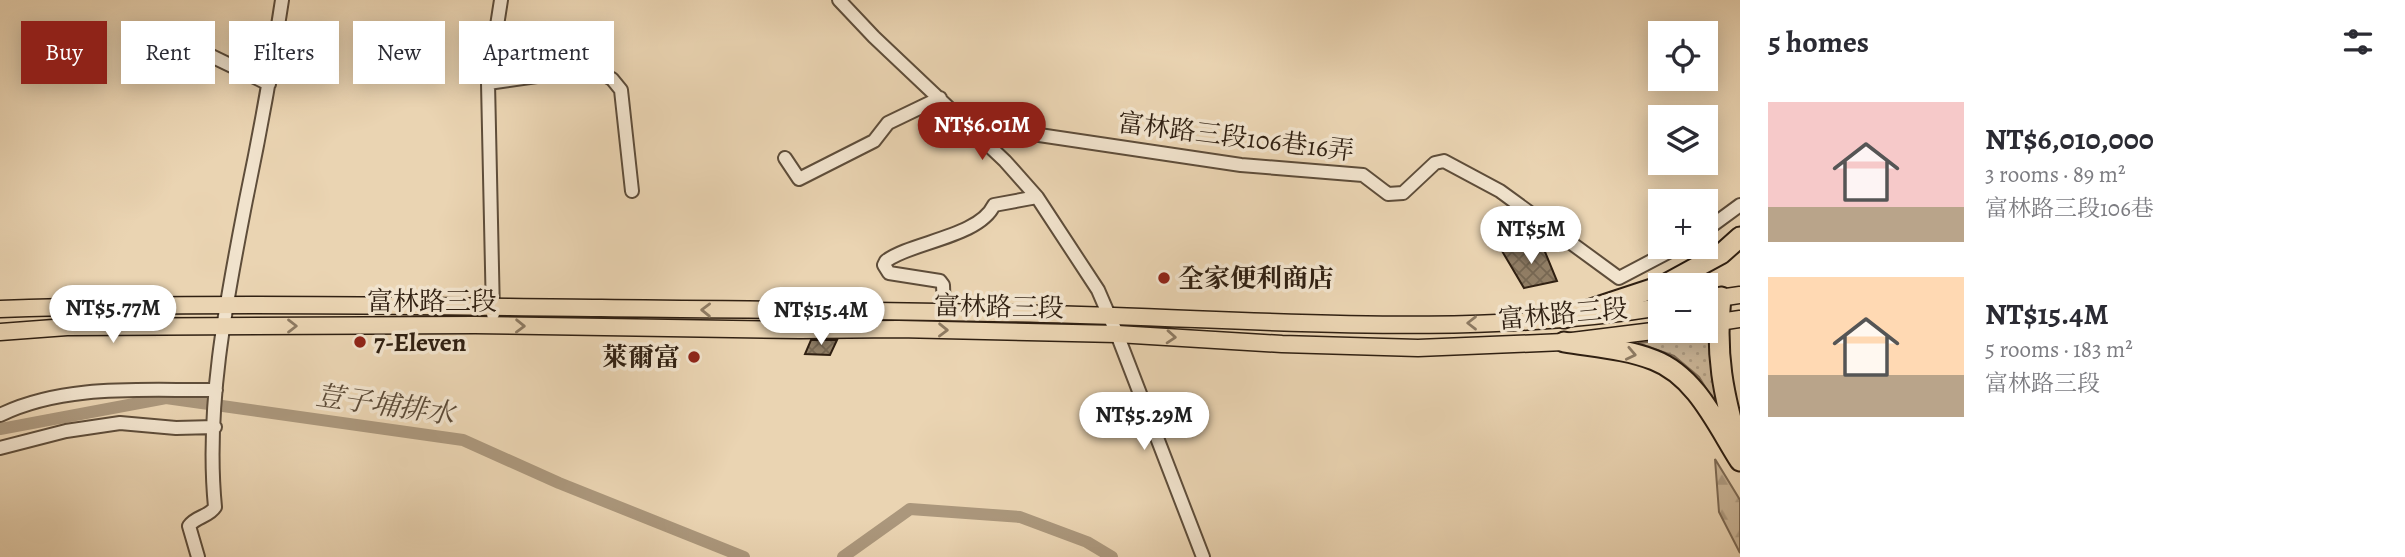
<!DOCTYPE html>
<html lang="en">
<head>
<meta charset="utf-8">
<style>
  :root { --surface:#fff; --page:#f7f7f7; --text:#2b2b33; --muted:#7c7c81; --accent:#8f2418 }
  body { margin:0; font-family:Alegreya,"Noto Serif TC",serif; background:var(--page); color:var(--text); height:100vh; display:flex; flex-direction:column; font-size:26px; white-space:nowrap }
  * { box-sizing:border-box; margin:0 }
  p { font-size:23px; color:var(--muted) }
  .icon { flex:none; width:38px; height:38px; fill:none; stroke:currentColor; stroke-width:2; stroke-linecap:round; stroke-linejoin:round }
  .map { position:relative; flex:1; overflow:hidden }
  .sheet { display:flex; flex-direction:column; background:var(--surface); width:665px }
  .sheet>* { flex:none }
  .hud { position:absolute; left:21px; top:21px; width:665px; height:63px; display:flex; gap:14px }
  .fabs { position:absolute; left:1648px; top:21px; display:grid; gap:14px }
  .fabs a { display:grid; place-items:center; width:70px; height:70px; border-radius:0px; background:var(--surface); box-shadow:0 4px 18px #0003; font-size:35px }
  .price { position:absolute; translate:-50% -60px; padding:0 16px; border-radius:24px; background:#fff; color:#222; font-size:23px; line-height:46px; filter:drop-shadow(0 2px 4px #0008) }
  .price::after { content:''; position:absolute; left:50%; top:42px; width:21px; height:16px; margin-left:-10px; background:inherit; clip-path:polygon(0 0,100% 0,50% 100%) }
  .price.on { background:var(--accent); color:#fff }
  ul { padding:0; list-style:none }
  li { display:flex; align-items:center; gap:21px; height:175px; padding:0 28px }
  li span { display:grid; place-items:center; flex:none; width:196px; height:140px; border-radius:0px; color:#555 }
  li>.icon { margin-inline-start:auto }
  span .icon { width:84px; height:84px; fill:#fffc; stroke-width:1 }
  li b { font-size:30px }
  h2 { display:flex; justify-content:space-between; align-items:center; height:84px; padding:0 28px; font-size:30px }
  .pill { padding:0 24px; border-radius:0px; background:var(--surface); box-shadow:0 4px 18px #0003; font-size:24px; line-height:63px }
  .pill.on { background:var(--accent); color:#fff }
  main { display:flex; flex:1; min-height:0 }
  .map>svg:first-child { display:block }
  .grass { fill:url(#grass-dots); stroke:#7d6a54; stroke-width:2 }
  .forest { fill:url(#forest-firs); stroke:#7d6a54; stroke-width:2 }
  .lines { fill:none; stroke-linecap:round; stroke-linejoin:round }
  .canal { stroke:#ab977c; stroke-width:12 }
  .building { fill:url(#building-cross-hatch); stroke:#302012; stroke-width:2 }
  .minor-casing { stroke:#5e4d3a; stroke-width:16 }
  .major-casing { stroke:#302012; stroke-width:19 }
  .highway-casing { stroke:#302012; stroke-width:23 }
  .minor { stroke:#f1e3cd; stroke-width:12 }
  .major { stroke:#ead4b2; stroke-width:16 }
  .highway { stroke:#ead4b2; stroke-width:19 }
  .oneway { stroke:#8d7a62 }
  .poi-dot { fill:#8f2418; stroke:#f1e3cd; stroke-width:2.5 }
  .labels { text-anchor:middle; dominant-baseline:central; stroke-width:7; stroke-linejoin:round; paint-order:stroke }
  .street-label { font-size:26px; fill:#302012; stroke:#f1e3cd }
  .poi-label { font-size:26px; font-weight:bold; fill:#302012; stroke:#f1e3cd; text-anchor:start }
  .water-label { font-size:28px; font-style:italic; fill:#5b4a37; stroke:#f1e3cd }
</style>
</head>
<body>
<main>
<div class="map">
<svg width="1740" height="557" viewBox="0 0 1740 557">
  <defs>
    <pattern id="grass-dots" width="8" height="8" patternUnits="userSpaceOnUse" patternTransform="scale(1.75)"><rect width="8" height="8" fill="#cab597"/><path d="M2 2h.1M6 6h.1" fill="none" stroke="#ae9b81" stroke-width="1.8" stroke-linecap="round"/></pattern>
    <pattern id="forest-firs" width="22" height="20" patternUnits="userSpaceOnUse" patternTransform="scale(1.75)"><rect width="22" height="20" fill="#cab597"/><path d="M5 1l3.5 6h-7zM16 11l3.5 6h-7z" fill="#ae9b81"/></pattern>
    <pattern id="building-cross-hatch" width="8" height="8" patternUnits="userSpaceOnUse" patternTransform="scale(1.75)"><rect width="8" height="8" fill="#917e65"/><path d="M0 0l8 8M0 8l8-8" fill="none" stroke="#776752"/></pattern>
  </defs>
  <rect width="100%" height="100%" fill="#ead4b2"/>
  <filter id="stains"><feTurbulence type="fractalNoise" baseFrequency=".00286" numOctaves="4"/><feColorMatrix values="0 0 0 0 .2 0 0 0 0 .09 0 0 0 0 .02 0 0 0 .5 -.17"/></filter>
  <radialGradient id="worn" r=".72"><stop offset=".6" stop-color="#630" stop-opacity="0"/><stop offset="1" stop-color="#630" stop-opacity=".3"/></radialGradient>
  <path class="grass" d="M 1709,336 L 1713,371 L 1720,411 L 1699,377 L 1674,356 L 1638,343 Z"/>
  <path class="forest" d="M 1715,459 L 1740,500 L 1740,553 L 1719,512 Z"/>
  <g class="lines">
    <path class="canal" d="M 0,429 L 166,398 L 463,440 L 559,483 L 744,557
      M 843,557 L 910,509 L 1020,517 L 1087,542 L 1112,557"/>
  </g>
  <path class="building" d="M 1543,247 L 1557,281 L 1524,288 L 1502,251 L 1514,248 L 1515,250 Z
    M 811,340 L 837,340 L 830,355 L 805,354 Z"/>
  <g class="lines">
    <defs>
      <path id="minor" d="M 839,0 L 874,37 L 1005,161 L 1037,197 L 1098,290 L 1117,334 L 1203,557
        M 205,53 L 269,84
        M 488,83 L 551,74 L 573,66 L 593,69 L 612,79 L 621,90 L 632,191
        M 980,136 L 1019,132 L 1241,165 L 1363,175 L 1388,194 L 1403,193 L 1435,163 L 1444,161 L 1500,191 L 1619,278 L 1678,247
        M 785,158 L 799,179 L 874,141 L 888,123 L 940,98
        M 1706,230 L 1740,205
        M 944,311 L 943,285 L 940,281 L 889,273 L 884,265 L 886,261 C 911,242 979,237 994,205 L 1037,197
        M 493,314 L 488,83 L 501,0
        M 0,415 C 66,383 145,391 216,390
        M 0,448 L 66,431 L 120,423 L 176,428 L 215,427
        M 198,557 L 189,526 C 196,516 209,517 215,507 C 205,406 227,298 246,200 C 260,133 272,67 282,0"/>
      <path id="major" d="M 1706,300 L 1740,295
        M 0,309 C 200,302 401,306 601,308 C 749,310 896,310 1044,314 C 1249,318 1457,340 1661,307
        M 1706,324 L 1740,319
        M 0,332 L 67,327 L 475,325 L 800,330 L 898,329 L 1117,334 L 1282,344 L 1418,348 L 1564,342 L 1661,330"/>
      <path id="highway" d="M 1664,285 L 1721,254 L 1740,237
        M 1721,297 C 1715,354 1723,394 1739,448
        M 1564,318 L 1661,286
        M 1564,342 C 1594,347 1626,349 1654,360 C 1696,376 1717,425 1740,461"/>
    </defs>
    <use href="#minor" class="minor-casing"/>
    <use href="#major" class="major-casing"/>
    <use href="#highway" class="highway-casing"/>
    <use href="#minor" class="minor"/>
    <use href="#major" class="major"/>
    <use href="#highway" class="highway"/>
  </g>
  <defs><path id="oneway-chevron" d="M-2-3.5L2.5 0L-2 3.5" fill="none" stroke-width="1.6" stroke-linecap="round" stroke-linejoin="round" transform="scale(1.75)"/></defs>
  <g class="oneway">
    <use href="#oneway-chevron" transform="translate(706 310) rotate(-179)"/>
    <use href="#oneway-chevron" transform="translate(1472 323) rotate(180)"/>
    <use href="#oneway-chevron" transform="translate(292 326)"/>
    <use href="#oneway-chevron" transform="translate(520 326) rotate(1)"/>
    <use href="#oneway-chevron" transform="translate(943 330) rotate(1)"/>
    <use href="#oneway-chevron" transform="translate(1171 337) rotate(4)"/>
    <use href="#oneway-chevron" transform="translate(1631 354) rotate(12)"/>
  </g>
  <g class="poi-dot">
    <circle cx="1164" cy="278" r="7"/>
    <circle cx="360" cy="342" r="7"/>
    <circle cx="694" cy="357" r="7"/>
  </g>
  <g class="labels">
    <g class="street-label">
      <text transform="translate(1236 137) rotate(7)">富林路三段106巷16弄</text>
      <text x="432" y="301">富林路三段</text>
      <text transform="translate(999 307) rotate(1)">富林路三段</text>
      <text transform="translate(1563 314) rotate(-5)">富林路三段</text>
    </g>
    <g class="poi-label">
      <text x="1178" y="278">全家便利商店</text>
      <text x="374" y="342">7-Eleven</text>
      <text x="680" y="357" text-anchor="end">萊爾富</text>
    </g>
    <g class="water-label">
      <text transform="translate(385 405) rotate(8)">荳子埔排水</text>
    </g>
  </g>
  <rect width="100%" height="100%" filter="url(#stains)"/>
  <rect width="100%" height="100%" fill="url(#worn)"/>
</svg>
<div class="fabs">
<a><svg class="icon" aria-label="locate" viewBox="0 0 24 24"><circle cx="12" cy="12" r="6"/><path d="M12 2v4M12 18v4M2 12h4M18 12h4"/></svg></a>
<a><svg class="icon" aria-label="layers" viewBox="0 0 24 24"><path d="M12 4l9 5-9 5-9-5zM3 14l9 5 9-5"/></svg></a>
<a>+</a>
<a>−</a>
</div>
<b class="price on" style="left:982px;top:162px">NT$6.01M</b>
<b class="price" style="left:1531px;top:266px">NT$5M</b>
<b class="price" style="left:113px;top:345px">NT$5.77M</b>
<b class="price" style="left:821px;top:347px">NT$15.4M</b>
<b class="price" style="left:1144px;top:452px">NT$5.29M</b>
<div class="hud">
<a class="pill on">Buy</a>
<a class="pill">Rent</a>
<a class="pill">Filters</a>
<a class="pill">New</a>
<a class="pill">Apartment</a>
</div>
</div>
<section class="sheet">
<h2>5 homes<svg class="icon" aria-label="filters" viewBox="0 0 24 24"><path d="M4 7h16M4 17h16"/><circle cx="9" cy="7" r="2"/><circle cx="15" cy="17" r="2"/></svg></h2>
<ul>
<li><span style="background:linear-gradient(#f6c9c9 75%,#b9a48a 0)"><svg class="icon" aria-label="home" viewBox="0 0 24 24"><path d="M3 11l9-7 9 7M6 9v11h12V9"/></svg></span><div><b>NT$6,010,000</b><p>3 rooms · 89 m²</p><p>富林路三段106巷</p></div></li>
<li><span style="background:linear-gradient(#ffd9b3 70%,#b9a48a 0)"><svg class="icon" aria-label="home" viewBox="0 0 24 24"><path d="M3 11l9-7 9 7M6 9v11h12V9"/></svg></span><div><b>NT$15.4M</b><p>5 rooms · 183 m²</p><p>富林路三段</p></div></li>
</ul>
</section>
</main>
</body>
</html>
